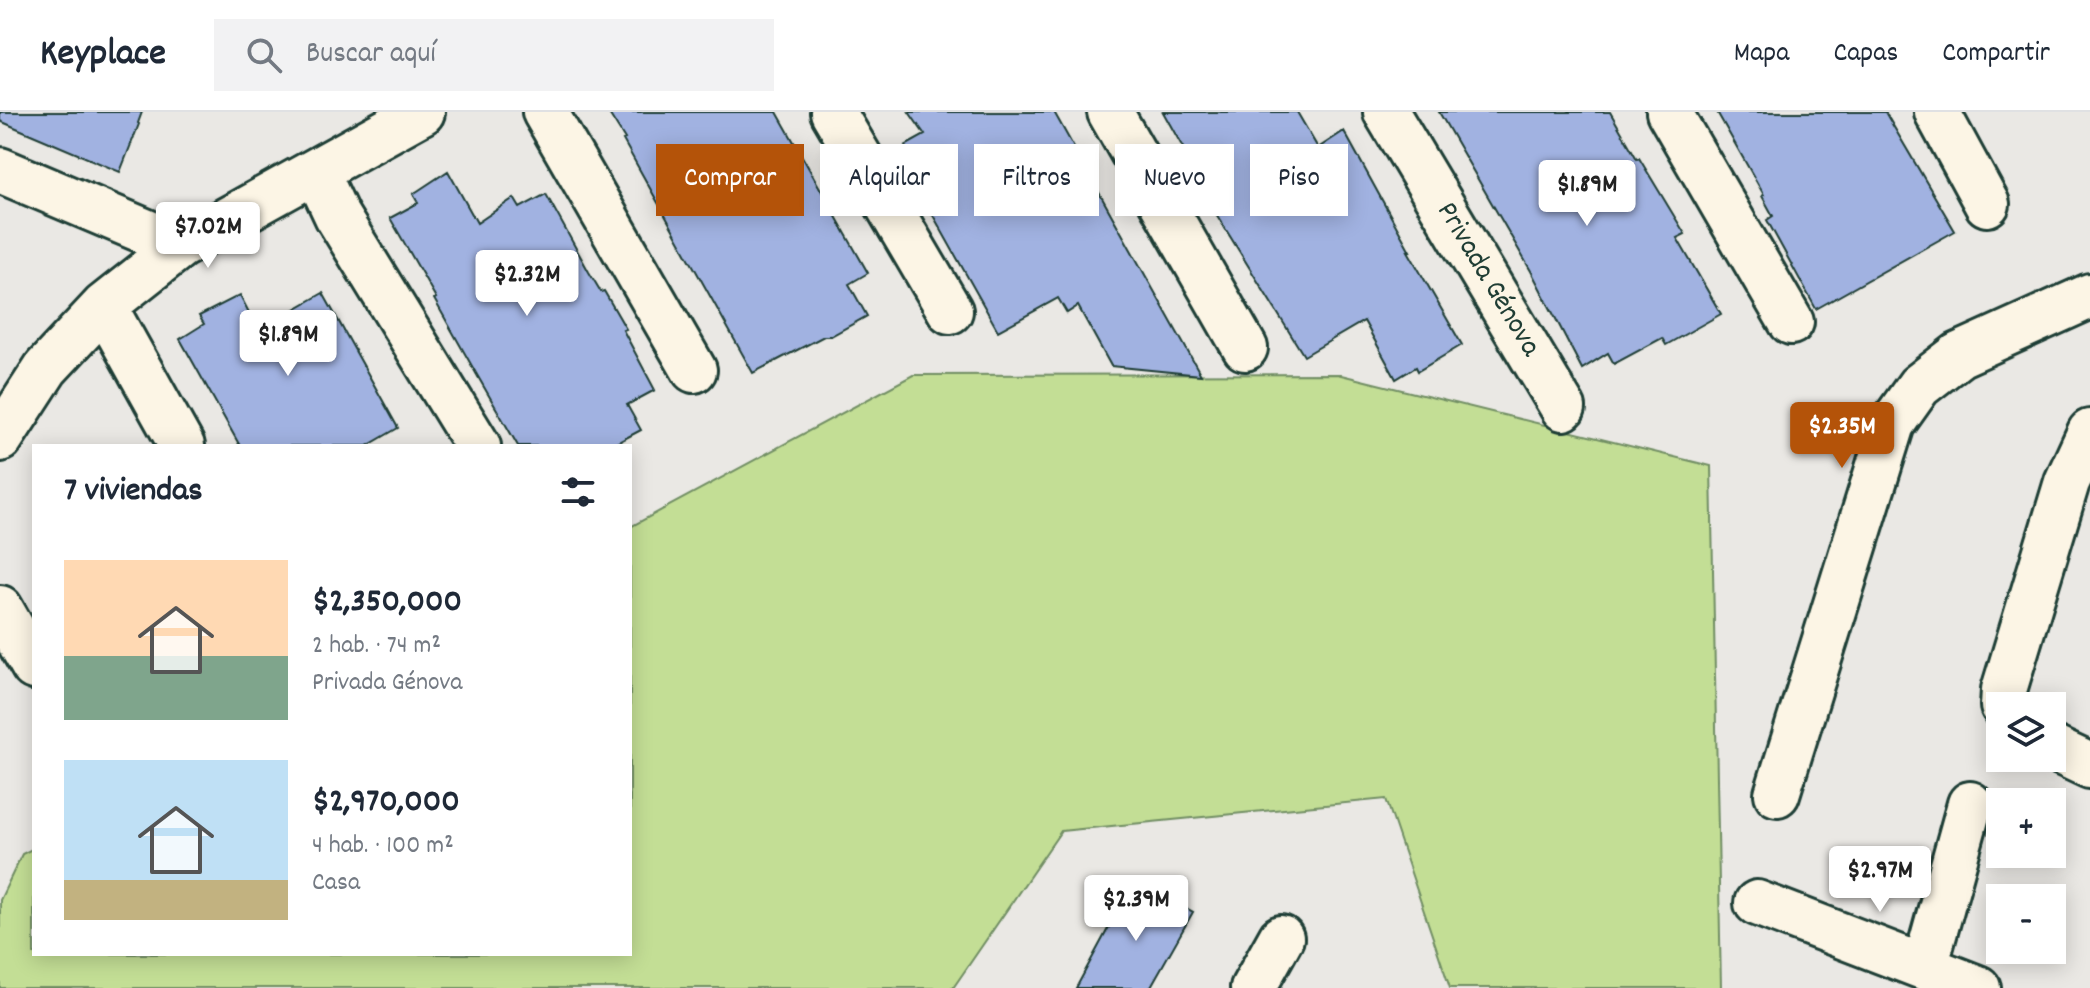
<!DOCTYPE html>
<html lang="es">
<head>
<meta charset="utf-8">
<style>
  :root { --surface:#fff; --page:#f2f2f3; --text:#1f2937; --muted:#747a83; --line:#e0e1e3; --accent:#b45309 }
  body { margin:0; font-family:Dekko,sans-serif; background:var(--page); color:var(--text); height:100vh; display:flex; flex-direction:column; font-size:30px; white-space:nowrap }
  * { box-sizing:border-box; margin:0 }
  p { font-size:26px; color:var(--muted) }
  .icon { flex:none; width:44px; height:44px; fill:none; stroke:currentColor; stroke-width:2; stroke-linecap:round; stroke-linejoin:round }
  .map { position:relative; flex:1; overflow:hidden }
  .details { position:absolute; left:32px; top:332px; width:600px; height:512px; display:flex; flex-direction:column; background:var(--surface); border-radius:0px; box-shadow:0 4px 20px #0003 }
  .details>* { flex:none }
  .banner { position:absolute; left:656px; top:32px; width:760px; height:72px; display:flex; gap:16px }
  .buttons { position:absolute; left:1986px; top:580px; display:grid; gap:16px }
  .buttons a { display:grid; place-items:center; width:80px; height:80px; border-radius:0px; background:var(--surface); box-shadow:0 4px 20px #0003; font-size:40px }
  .price { position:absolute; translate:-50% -68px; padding:0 18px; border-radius:8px; background:#fff; color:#222; font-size:26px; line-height:52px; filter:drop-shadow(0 2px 4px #0008) }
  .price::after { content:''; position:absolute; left:50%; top:48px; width:24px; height:18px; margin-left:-12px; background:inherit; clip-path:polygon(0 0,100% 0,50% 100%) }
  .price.current { background:var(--accent); color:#fff }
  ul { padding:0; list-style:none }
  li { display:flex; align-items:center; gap:24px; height:200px; padding:0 32px }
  li span { display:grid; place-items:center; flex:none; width:224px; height:160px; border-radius:0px; color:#555 }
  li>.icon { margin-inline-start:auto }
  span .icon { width:96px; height:96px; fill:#fffc; stroke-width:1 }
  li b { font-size:34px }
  h2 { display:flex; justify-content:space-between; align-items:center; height:96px; padding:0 32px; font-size:34px }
  .chip { padding:0 28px; border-radius:0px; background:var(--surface); box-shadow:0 4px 20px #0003; font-size:28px; line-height:72px }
  .chip.current { background:var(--accent); color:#fff }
  header { display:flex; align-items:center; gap:48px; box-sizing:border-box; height:112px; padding:0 40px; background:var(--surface); border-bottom:2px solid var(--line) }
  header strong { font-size:38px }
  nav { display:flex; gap:44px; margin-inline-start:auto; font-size:28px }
  .search { width:560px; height:72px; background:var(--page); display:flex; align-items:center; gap:20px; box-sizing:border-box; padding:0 28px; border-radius:0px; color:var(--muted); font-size:30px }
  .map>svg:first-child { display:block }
  .green { fill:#c3de95; stroke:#718e64; stroke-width:2 }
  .building { fill:#a1b2e1; stroke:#1f3d34; stroke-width:2 }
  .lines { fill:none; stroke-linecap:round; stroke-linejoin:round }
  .street-casing { stroke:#1f3d34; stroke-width:50 }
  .street { stroke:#fcf5e5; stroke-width:44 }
  .labels { text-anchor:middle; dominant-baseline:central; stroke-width:8; stroke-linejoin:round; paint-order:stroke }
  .street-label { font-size:30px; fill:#1f3d34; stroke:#fcf5e5 }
</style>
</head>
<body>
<header>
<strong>Keyplace</strong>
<div class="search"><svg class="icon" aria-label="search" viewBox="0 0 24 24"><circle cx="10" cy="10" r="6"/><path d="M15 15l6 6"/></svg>Buscar aquí</div>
<nav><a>Mapa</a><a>Capas</a><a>Compartir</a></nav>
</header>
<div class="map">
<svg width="2090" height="876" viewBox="0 0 2090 876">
  <rect width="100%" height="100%" fill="#eae8e4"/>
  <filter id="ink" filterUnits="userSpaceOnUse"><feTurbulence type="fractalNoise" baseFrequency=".0125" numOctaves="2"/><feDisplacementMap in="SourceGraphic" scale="16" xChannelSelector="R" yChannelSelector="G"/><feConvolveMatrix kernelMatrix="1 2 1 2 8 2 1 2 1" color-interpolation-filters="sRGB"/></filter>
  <g filter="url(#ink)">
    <path class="green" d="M 1337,262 L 1711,354 L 1721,876 L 1450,876 L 1386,687 L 1061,719 L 953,876 L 0,876 L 0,788 L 22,742 L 34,736 L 34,842 L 630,842 L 630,415 L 913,263 Z"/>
    <path class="building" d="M 0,0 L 142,0 L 138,11 L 139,12 L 120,60 L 0,9 Z
      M 608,0 L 777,0 L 868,161 L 849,172 L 867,204 L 831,224 L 824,224 L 753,261 L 623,28 L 625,27 Z
      M 909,0 L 1054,0 L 1201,263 L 1111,254 L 1078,194 L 1067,201 L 1058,186 L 998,219 L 930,98 L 937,94 L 905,34 L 925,23 Z
      M 1163,0 L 1297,0 L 1318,36 L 1344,19 L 1410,139 L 1408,139 L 1462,233 L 1418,259 L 1416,255 L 1396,267 L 1364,209 L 1304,244 L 1210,92 L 1204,95 L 1183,55 L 1191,50 Z
      M 1439,0 L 1610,0 L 1637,47 L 1639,46 L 1685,122 L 1677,126 L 1721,202 L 1666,233 L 1662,226 L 1614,252 L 1608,241 L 1582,257 L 1531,159 Z
      M 1717,0 L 1885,0 L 1955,119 L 1816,197 L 1767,108 L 1773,104 L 1762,84 L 1764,83 Z
      M 448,59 L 477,111 L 514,86 L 520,96 L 546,82 L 589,160 L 601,180 L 604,179 L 626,217 L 623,218 L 655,278 L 627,293 L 641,318 L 611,334 L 518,334 L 477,263 L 434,187 L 436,186 L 390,106 L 418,91 L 413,82 Z
      M 323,181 L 398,316 L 367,334 L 240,334 L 180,227 L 204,212 L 199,204 L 240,183 L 258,218 Z
      M 1129,778 L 1150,790 L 1157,780 L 1193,800 L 1150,876 L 1076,876 Z"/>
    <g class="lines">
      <defs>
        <path id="street" d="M 545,0 L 694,258
          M 833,0 L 950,199
          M 1110,0 L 1245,236
          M 1386,0 L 1563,296
          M 1669,0 L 1791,210
          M 1937,0 L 1987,92
          M 0,58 L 180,134
          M 316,59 L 337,104 L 478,334
          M 104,194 L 182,334
          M 0,327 L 46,256 L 104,194 L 180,134 L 422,0
          M 0,496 L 34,555
          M 2003,594 L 2004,578 L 2067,370 L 2090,320
          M 2052,636 L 2090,654
          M 1777,682 L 1892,312 L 1919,274 L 1959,243 L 2090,184
          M 1757,791 L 1978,876
          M 1925,855 L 1970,692
          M 1253,876 L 1281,826"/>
      </defs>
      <use href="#street" class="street-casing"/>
      <use href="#street" class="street"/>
    </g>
  </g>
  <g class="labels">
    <g class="street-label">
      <text transform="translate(1487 168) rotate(59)">Privada Génova</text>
    </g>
  </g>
</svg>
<div class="buttons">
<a><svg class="icon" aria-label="layers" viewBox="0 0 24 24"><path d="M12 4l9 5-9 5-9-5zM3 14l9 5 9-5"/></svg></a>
<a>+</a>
<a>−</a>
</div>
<b class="price" style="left:1587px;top:116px">$1.89M</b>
<b class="price" style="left:208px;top:158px">$7.02M</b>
<b class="price" style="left:527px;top:206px">$2.32M</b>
<b class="price" style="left:288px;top:266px">$1.89M</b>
<b class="price current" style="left:1842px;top:358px">$2.35M</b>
<b class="price" style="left:1880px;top:802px">$2.97M</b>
<b class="price" style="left:1136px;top:831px">$2.39M</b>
<div class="banner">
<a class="chip current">Comprar</a>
<a class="chip">Alquilar</a>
<a class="chip">Filtros</a>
<a class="chip">Nuevo</a>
<a class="chip">Piso</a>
</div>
<section class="details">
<h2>7 viviendas<svg class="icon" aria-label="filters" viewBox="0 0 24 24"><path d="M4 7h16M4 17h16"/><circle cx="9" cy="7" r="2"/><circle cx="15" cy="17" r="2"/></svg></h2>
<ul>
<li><span style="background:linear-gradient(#ffd9b3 60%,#7fa58c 0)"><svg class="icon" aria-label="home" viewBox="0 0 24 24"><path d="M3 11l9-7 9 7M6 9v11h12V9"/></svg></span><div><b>$2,350,000</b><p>2 hab. · 74 m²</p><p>Privada Génova</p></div></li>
<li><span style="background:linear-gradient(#bfe0f5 75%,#c2b280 0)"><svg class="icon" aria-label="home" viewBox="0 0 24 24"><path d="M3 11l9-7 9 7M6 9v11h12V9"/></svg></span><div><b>$2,970,000</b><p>4 hab. · 100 m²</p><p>Casa</p></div></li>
</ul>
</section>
</div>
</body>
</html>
